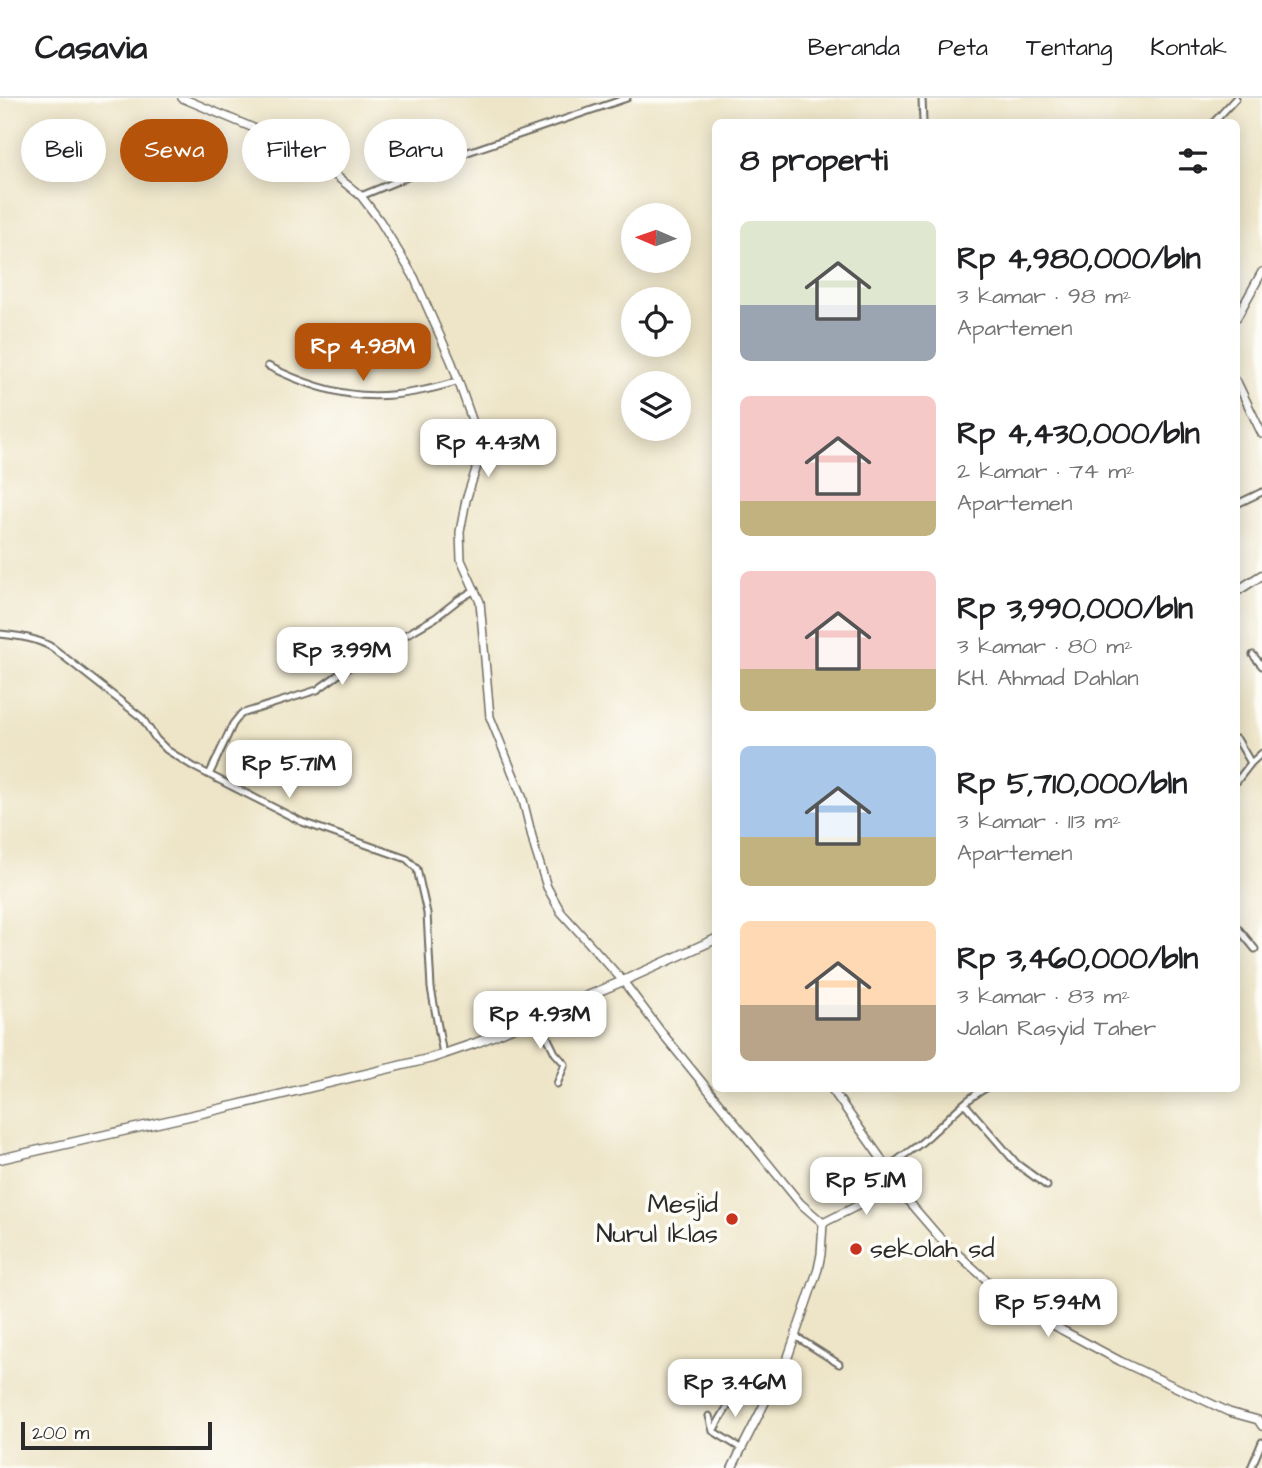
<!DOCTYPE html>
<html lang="id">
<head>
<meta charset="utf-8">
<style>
  :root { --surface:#fff; --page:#f2f2f2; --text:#202124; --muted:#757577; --line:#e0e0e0; --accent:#b45309 }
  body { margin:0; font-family:"Architects Daughter",sans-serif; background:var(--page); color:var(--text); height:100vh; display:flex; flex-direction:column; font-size:26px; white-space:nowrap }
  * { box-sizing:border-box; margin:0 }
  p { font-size:23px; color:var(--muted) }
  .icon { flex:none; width:38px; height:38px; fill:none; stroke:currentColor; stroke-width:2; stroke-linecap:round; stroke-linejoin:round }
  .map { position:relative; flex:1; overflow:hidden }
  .details { position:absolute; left:712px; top:21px; width:528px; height:973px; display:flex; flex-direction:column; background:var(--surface); border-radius:10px; box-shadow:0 4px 18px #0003 }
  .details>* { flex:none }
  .guide { position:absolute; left:21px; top:21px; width:586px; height:63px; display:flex; gap:14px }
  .needle { width:46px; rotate:272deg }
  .buttons { position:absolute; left:621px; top:105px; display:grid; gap:14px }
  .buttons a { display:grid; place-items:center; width:70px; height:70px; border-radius:50%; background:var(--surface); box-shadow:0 4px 18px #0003; font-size:35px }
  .scale { position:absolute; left:21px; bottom:18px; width:191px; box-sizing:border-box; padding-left:7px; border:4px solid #2b2b2b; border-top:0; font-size:19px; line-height:24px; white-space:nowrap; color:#2b2b2b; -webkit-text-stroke:5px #fdfcf7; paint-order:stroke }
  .price { position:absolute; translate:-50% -60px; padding:0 16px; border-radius:14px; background:#fff; color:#222; font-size:23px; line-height:46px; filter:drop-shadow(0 2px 4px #0008) }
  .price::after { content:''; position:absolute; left:50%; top:42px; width:21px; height:16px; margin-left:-10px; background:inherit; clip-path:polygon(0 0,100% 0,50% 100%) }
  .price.on { background:var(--accent); color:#fff }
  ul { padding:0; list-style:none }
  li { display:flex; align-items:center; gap:21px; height:175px; padding:0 28px }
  li span { display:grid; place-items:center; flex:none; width:196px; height:140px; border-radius:10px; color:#555 }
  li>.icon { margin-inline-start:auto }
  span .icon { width:84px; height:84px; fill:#fffc; stroke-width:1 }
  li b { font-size:30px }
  h2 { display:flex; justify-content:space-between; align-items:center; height:84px; padding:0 28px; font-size:30px }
  .pill { padding:0 24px; border-radius:32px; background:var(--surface); box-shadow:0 4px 18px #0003; font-size:24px; line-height:63px }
  .pill.on { background:var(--accent); color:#fff }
  header { display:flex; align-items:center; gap:42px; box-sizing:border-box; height:98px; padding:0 35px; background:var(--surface); border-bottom:2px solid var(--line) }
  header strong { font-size:33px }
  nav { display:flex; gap:38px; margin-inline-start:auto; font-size:24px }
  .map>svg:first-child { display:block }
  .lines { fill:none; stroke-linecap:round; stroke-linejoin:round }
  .minor-casing { stroke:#6f6c62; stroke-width:9 }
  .tertiary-casing { stroke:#6f6c62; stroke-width:10 }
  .secondary-casing { stroke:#6f6c62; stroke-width:11 }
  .minor { stroke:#fff; stroke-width:5 }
  .tertiary { stroke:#fff; stroke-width:7 }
  .secondary { stroke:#fff; stroke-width:8 }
  .poi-dot { fill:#c8321e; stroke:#fdfcf7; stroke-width:2.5 }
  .labels { text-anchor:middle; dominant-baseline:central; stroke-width:7; stroke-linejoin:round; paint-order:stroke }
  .poi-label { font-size:26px; fill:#2b2b2b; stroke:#fdfcf7; text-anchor:end }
</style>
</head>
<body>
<header>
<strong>Casavia</strong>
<nav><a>Beranda</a><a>Peta</a><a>Tentang</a><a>Kontak</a></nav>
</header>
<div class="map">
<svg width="1262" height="1370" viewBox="0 0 1262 1370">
  <rect width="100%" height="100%" fill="#fdfcf7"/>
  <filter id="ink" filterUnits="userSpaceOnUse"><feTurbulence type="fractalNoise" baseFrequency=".0143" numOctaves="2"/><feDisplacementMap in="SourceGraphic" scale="14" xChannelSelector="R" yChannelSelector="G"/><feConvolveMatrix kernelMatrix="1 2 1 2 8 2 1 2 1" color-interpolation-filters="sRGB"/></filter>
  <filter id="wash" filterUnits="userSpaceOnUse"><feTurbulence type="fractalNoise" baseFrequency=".00686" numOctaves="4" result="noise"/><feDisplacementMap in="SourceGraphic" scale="28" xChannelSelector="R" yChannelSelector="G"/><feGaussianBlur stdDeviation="1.57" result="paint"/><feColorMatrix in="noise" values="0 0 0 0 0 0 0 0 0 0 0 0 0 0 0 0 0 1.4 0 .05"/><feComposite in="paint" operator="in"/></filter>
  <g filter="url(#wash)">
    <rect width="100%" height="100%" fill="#eee5c8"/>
  </g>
  <g filter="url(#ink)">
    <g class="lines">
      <defs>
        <path id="minor" d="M 922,0 L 923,24
          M 1214,24 L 1236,0
          M 361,98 L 468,54 L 627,0
          M 268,268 C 338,303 385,306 459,283
          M 1237,406 L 1262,394
          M 0,536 C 19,538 37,540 53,550 L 142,620 L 156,641 L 167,652 L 194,669 L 302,724 L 407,761 L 417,771 L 427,815 L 431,890 L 443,956
          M 1253,557 L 1262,568
          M 1237,641 L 1251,665
          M 209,677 L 233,626 L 241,616 L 317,592 L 356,564 L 363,556 L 397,542 L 435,520 L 458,502 L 475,492
          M 1237,683 L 1251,665 L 1262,655
          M 1237,829 L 1255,851
          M 537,918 L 555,955 L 565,966 L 557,986
          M 965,1006 L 1017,1066 L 1047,1088
          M 886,1072 C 896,1062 906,1056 917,1048 C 941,1030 959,1005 986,990
          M 795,1238 L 839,1266
          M 709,1318 L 713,1333 L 742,1351
          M 713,1333 L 735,1296
          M 1251,1370 L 1262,1344"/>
        <path id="tertiary" d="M 182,0 L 287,44 L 335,77 L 361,98 L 380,123 L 414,179 L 452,265 L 477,336 L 478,365 L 466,402 L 460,434 L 461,462 L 480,504 L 490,619 L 522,698 L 535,751 L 547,789 L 561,814 L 623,883 L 662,935 L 800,1105 L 823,1125
          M 1237,219 L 1262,174
          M 1237,284 L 1262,336
          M 831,990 L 880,1059 L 891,1083 L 940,1140 L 1002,1196 L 1062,1232 L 1120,1263 L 1229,1314 L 1258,1322 L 1262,1328
          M 823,1125 L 857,1108 L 891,1083
          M 732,1370 L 788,1259 L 818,1171 L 821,1156 L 823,1125"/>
        <path id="secondary" d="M 1237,493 L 1262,477
          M 0,1061 L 237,1007 L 432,960 L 476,945 L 623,883 L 716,841"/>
      </defs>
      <use href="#minor" class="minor-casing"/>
      <use href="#tertiary" class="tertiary-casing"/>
      <use href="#secondary" class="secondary-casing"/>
      <use href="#minor" class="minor"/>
      <use href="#tertiary" class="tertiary"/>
      <use href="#secondary" class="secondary"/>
    </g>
  </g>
  <g class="poi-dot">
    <circle cx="732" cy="1121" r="7"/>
    <circle cx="856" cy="1151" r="7"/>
  </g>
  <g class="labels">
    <g class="poi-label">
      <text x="718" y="1106">Mesjid<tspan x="718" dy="30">Nurul Iklas</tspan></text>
      <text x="870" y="1151" text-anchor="start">sekolah sd</text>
    </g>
  </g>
</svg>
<div class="buttons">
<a><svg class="needle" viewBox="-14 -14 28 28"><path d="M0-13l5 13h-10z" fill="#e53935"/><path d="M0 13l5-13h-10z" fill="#757577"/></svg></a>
<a><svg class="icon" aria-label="locate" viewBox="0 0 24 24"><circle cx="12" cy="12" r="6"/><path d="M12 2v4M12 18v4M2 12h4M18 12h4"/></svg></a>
<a><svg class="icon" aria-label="layers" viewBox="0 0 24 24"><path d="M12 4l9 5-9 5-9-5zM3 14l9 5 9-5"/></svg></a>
</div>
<div class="scale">200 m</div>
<b class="price on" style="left:363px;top:285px">Rp 4.98M</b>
<b class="price" style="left:488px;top:381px">Rp 4.43M</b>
<b class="price" style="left:342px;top:589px">Rp 3.99M</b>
<b class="price" style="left:289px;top:702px">Rp 5.71M</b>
<b class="price" style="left:540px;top:953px">Rp 4.93M</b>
<b class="price" style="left:866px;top:1119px">Rp 5.1M</b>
<b class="price" style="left:1048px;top:1241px">Rp 5.94M</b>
<b class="price" style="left:735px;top:1321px">Rp 3.46M</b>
<div class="guide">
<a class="pill">Beli</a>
<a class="pill on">Sewa</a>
<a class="pill">Filter</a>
<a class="pill">Baru</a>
</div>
<section class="details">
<h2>8 properti<svg class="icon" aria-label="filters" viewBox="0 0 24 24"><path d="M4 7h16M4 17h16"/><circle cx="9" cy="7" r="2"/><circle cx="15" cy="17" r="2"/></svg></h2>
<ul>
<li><span style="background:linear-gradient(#dfe7d0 60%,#9aa5b1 0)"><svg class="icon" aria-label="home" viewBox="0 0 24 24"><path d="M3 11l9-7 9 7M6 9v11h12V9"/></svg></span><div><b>Rp 4,980,000/bln</b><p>3 kamar · 98 m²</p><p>Apartemen</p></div></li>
<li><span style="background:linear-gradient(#f6c9c9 75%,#c2b280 0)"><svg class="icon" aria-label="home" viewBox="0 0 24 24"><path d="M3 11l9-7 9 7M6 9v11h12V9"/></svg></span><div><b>Rp 4,430,000/bln</b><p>2 kamar · 74 m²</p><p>Apartemen</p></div></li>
<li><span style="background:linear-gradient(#f6c9c9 70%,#c2b280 0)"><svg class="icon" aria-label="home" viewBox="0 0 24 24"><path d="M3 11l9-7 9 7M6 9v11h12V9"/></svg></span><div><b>Rp 3,990,000/bln</b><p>3 kamar · 80 m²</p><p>KH. Ahmad Dahlan</p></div></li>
<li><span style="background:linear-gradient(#a9c7e8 65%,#c2b280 0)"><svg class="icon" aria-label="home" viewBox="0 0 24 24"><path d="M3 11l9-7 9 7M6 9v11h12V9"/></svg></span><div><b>Rp 5,710,000/bln</b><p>3 kamar · 113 m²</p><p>Apartemen</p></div></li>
<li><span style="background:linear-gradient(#ffd9b3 60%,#b9a48a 0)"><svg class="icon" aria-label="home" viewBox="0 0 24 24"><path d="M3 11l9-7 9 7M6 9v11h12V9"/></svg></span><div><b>Rp 3,460,000/bln</b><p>3 kamar · 83 m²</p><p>Jalan Rasyid Taher</p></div></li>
</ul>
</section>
</div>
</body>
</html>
